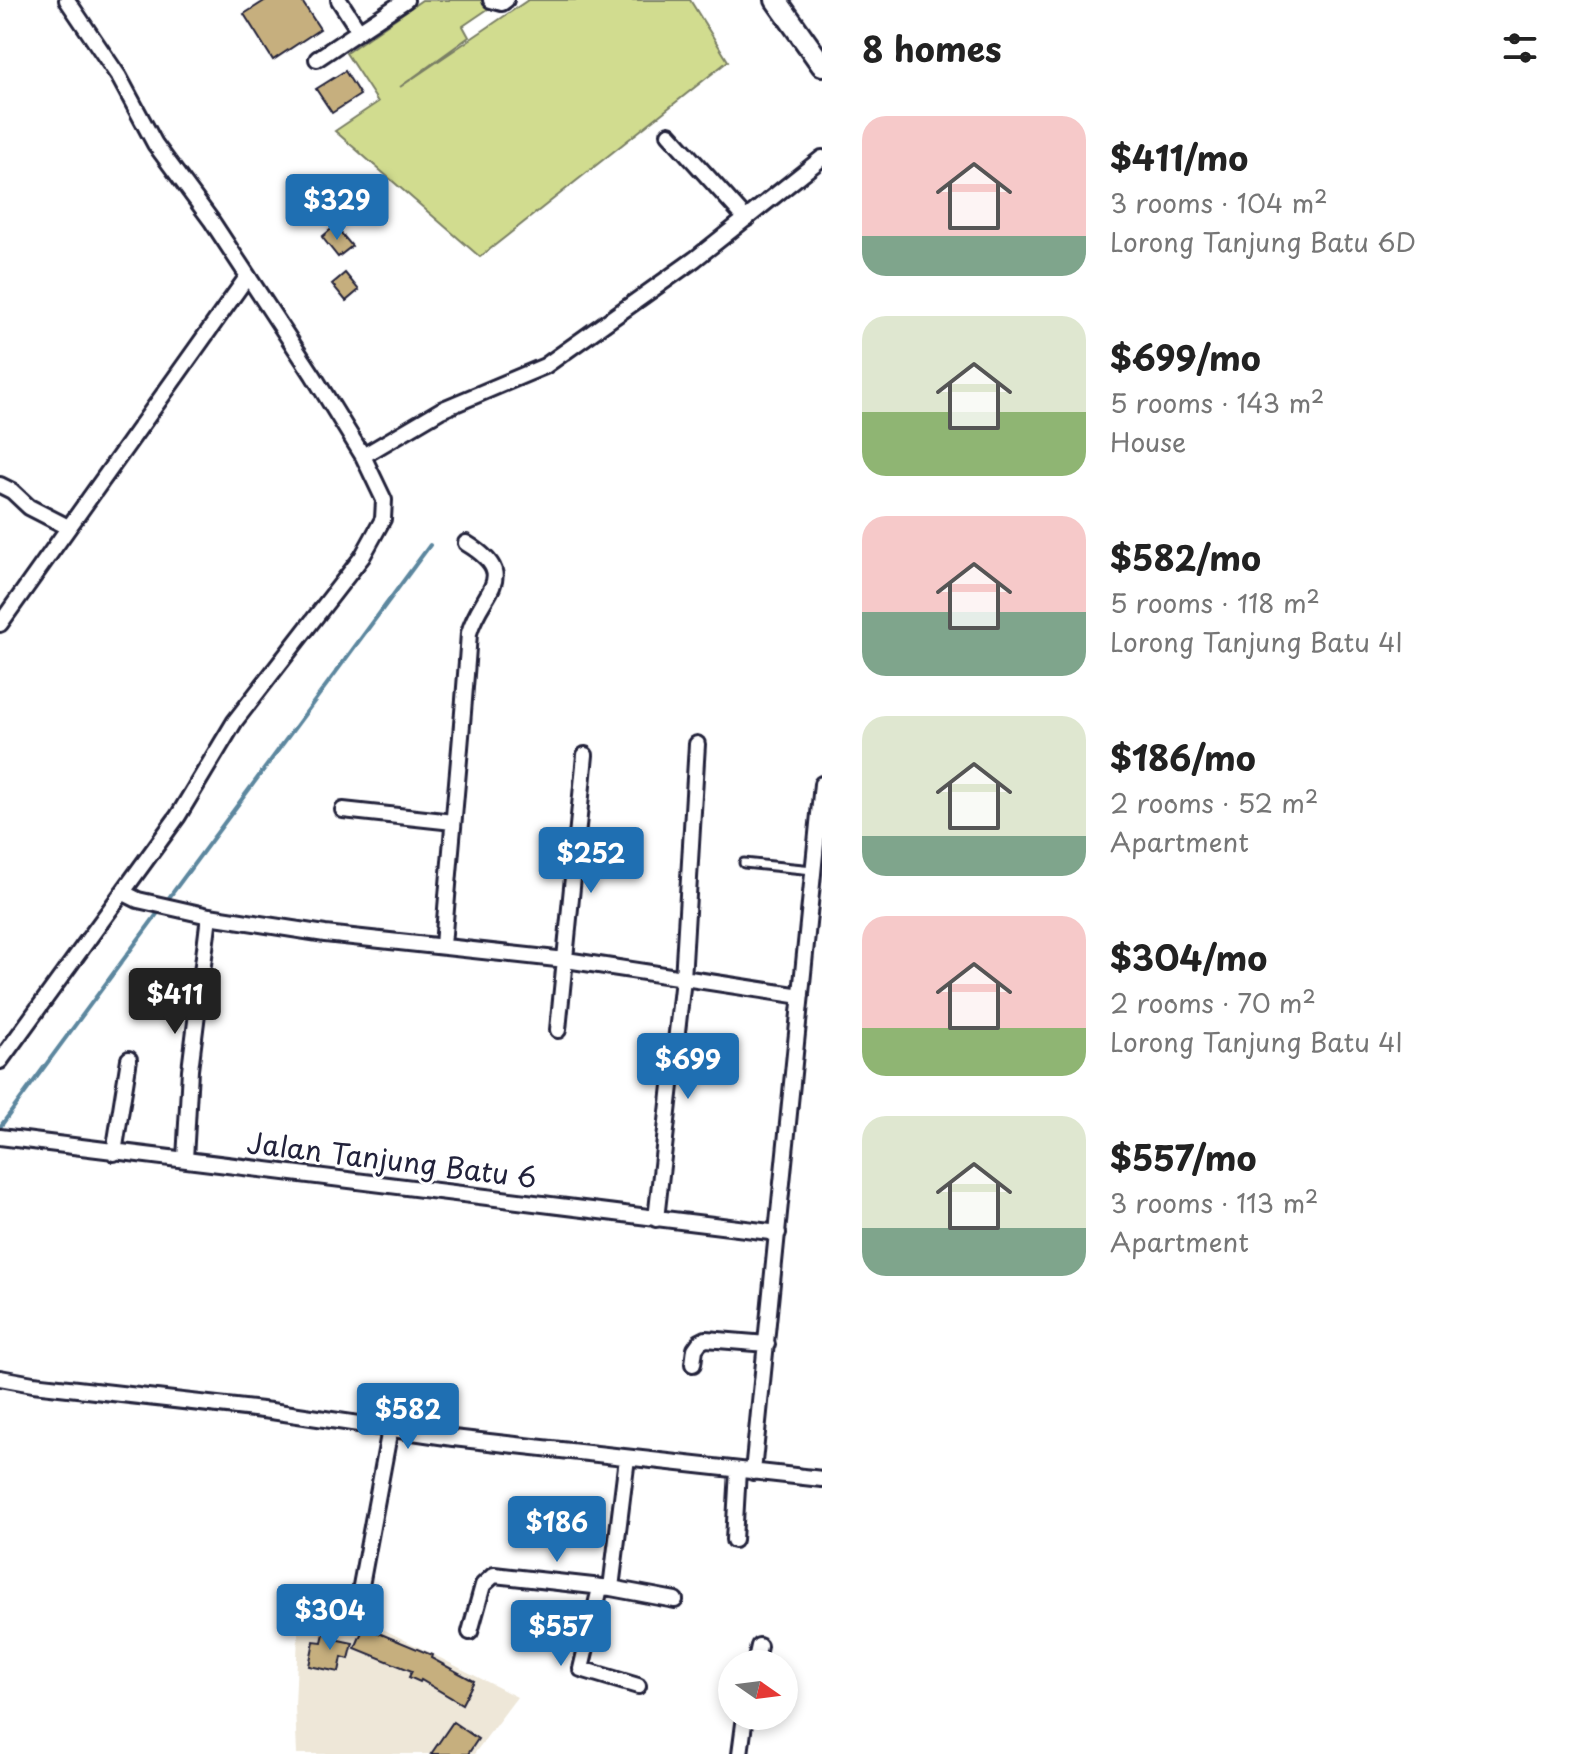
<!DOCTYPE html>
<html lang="en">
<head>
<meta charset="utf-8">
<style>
  :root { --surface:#fff; --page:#f6f6f6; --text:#222; --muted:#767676; --accent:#1f6fb2 }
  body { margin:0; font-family:"Playpen Sans",sans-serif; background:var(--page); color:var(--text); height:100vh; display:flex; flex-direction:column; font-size:30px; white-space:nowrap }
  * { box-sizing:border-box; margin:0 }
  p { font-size:26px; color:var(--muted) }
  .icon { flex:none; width:44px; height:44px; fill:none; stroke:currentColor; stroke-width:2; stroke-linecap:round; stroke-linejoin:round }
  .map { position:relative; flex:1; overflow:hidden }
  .sheet { display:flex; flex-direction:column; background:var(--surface); width:760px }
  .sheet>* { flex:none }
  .needle { width:52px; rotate:104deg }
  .fabs { position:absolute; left:718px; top:1650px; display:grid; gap:16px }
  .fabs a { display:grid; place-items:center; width:80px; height:80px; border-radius:50%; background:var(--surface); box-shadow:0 4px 12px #0003; font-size:40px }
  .price { position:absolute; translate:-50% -68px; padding:0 18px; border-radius:8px; background:var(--accent); color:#fff; font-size:26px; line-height:52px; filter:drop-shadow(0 2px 4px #0008) }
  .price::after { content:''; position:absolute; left:50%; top:48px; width:24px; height:18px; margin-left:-12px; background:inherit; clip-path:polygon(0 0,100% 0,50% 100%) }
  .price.selected { background:#222; color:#fff }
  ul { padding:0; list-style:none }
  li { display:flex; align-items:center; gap:24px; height:200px; padding:0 40px }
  li span { display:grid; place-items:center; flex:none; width:224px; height:160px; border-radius:24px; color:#555 }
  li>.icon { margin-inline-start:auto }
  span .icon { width:96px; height:96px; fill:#fffc; stroke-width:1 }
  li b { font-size:34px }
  h2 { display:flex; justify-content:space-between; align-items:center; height:96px; padding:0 40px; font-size:34px }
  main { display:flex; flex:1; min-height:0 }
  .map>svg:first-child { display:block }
  .built { fill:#eee7d8 }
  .green { fill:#d1dc8f; stroke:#7a7f65; stroke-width:2 }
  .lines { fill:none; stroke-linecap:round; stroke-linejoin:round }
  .stream { stroke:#5b879f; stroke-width:4 }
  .building { fill:#c6af7e; stroke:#22223b; stroke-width:2 }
  .lane-casing { stroke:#22223b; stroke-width:13 }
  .street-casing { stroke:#22223b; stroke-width:20 }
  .secondary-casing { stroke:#22223b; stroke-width:26 }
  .lane { stroke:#fff; stroke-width:7 }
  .street { stroke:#fff; stroke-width:14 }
  .secondary { stroke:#fff; stroke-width:20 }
  .labels { text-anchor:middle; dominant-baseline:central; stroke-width:6; stroke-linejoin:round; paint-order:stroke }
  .street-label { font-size:28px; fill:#22223b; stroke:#fff }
</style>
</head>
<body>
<main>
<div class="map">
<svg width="822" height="1754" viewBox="0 0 822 1754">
  <rect width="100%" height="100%" fill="#fff"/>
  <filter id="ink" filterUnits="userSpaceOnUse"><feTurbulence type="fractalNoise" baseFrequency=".0125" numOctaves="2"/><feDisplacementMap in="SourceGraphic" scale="16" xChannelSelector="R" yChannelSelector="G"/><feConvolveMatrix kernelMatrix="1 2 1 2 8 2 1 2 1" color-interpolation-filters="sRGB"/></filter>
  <g filter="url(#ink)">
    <path class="built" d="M 300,1587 L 517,1697 L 474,1754 L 297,1754 L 295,1706 Z"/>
    <path class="green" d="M 422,0 L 483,0 L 488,9 L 463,26 L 469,37 L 400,87 L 528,0 L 690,0 L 728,61 L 480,257 L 335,131 L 378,102 L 346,53 Z"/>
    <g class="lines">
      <path class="stream" d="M 165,903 L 430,545
        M 0,1127 L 160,910"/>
    </g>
    <path class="building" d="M 266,0 L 301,0 L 320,29 L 273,60 L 244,14 Z
      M 345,71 L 360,95 L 332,113 L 316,89 Z
      M 335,226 L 352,246 L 338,257 L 322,237 Z
      M 345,273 L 359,290 L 346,301 L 332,284 Z
      M 364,1627 L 432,1655 L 431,1658 L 474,1681 L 462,1704 L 421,1680 L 420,1682 L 409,1677 L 412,1671 L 355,1648 Z
      M 325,1629 L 336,1632 L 334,1639 L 353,1643 L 349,1659 L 342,1657 L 339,1672 L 309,1666 L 314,1641 L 322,1642 Z
      M 453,1722 L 478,1739 L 468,1754 L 431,1754 Z"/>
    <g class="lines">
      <defs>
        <path id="lane" d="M 744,863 L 813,870"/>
        <path id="street" d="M 339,0 L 359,31 L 406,0
          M 491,0 L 502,3 L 506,0
          M 317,59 L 359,31
          M 669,134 L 746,219
          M 363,456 L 441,410 L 545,366 L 695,259 L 822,158
          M 0,485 L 12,491 L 29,507 L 68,527
          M 0,624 L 247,277
          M 343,810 L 453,822
          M 124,893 L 138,900 L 209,916 L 325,934 L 566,960 L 801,996
          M 443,946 C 451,842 462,738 469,633 C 481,590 522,577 466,543
          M 558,1030 L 585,755
          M 0,1061 L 178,816 L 235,721 L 362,557 L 383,519 L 384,500 L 363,456 L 313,375 L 211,220 L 155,144 L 119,77 L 67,0
          M 0,1137 L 778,1233
          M 114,1153 L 129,1059
          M 185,1159 L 190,1070 L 209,916
          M 656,1219 L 683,979 L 697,744
          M 693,1364 L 695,1349 L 700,1342 L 706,1339 L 767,1344
          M 0,1378 L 33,1384 L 271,1411 L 453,1438 L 822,1479
          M 753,1472 L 822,784
          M 734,1540 L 738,1470
          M 600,1588 L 581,1669 L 638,1686
          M 611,1588 L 675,1600
          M 358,1602 L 390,1429
          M 470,1632 L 483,1585 L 494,1575 L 611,1588 L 627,1458
          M 755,1664 L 759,1646
          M 740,1754 L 745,1716"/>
        <path id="secondary" d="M 776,0 L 822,65"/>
      </defs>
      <use href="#lane" class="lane-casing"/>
      <use href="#street" class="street-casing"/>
      <use href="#secondary" class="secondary-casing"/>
      <use href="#lane" class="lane"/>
      <use href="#street" class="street"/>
      <use href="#secondary" class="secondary"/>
    </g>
  </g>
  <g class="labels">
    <g class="street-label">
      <text transform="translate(392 1159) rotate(7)">Jalan Tanjung Batu 6</text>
    </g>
  </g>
</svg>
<div class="fabs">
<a><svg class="needle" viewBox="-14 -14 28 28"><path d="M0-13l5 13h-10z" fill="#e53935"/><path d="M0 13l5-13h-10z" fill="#767676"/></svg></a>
</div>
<b class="price" style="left:337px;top:242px">$329</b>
<b class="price" style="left:591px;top:895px">$252</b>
<b class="price selected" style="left:175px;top:1036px">$411</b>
<b class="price" style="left:688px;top:1101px">$699</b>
<b class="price" style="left:408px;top:1451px">$582</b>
<b class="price" style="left:557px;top:1564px">$186</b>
<b class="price" style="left:330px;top:1652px">$304</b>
<b class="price" style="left:561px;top:1668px">$557</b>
</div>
<section class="sheet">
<h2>8 homes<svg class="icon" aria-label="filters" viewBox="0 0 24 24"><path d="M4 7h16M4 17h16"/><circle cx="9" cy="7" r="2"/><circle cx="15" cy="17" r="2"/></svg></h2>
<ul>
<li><span style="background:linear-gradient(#f6c9c9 75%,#7fa58c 0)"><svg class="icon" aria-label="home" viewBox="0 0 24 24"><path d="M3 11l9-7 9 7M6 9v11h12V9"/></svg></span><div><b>$411/mo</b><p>3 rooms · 104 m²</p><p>Lorong Tanjung Batu 6D</p></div></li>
<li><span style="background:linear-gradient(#dfe7d0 60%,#8fb573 0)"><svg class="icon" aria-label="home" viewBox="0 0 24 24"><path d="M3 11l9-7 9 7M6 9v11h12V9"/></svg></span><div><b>$699/mo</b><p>5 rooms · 143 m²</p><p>House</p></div></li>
<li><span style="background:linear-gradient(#f6c9c9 60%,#7fa58c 0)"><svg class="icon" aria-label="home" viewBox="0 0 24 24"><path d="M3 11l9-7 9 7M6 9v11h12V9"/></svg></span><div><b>$582/mo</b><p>5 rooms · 118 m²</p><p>Lorong Tanjung Batu 4I</p></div></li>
<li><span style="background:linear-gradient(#dfe7d0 75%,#7fa58c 0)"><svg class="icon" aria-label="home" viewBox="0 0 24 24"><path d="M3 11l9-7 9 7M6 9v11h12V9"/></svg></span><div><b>$186/mo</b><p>2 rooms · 52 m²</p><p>Apartment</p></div></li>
<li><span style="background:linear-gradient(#f6c9c9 70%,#8fb573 0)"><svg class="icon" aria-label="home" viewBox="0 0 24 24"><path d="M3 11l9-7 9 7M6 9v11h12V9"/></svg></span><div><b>$304/mo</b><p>2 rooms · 70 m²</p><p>Lorong Tanjung Batu 4I</p></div></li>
<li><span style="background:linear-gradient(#dfe7d0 70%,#7fa58c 0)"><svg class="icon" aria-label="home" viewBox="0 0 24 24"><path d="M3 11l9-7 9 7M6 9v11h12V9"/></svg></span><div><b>$557/mo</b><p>3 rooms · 113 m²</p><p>Apartment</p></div></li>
</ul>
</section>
</main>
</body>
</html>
